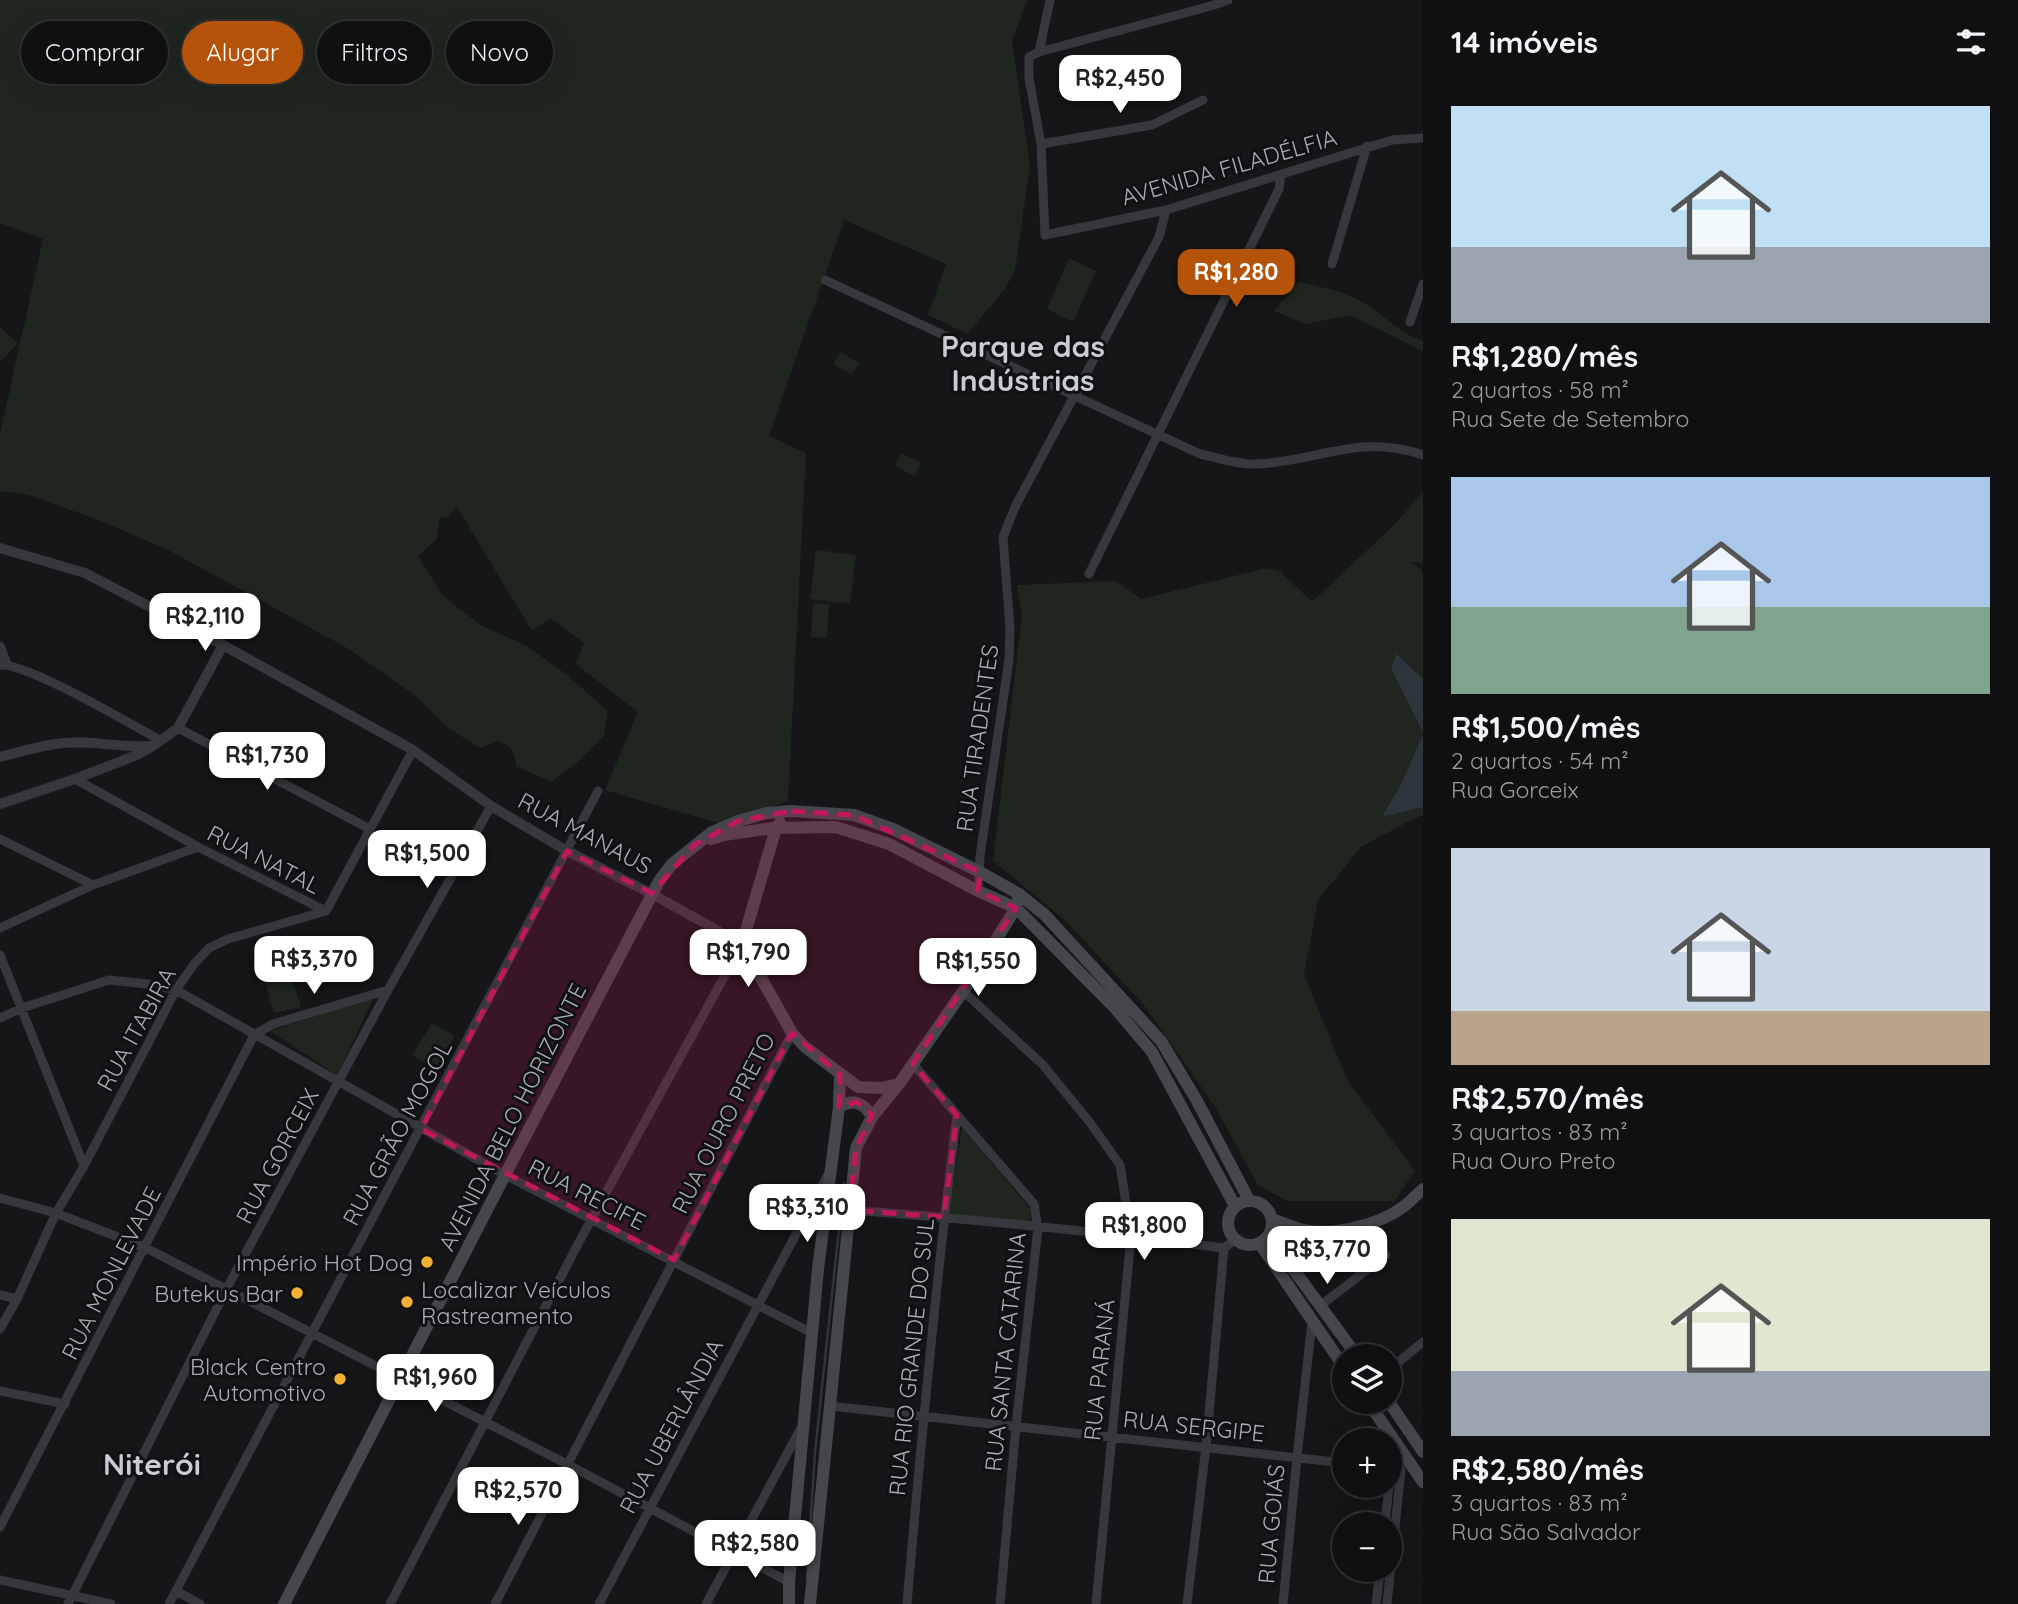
<!DOCTYPE html>
<html lang="pt">
<head>
<meta charset="utf-8">
<style>
  :root { --surface:#101012; --page:#1e1e20; --text:#f1f3f6; --muted:#9c9d9f; --line:#303032; --accent:#b45309 }
  body { margin:0; font-family:Quicksand,sans-serif; background:var(--page); color:var(--text); height:100vh; display:flex; flex-direction:column; font-size:26px; white-space:nowrap }
  * { box-sizing:border-box; margin:0 }
  p { font-size:23px; color:var(--muted) }
  .icon { flex:none; width:38px; height:38px; fill:none; stroke:currentColor; stroke-width:2; stroke-linecap:round; stroke-linejoin:round }
  .map { position:relative; flex:1; overflow:hidden }
  .drawer { display:flex; flex-direction:column; background:var(--surface); width:595px }
  .drawer>* { flex:none }
  .hud { position:absolute; left:21px; top:21px; width:665px; height:63px; display:flex; gap:14px }
  .fabs { position:absolute; left:1332px; top:1344px; display:grid; gap:14px }
  .fabs a { display:grid; place-items:center; width:70px; height:70px; border-radius:50%; background:var(--surface); box-shadow:0 7px 28px #0002,0 0 0 2px var(--line); font-size:35px }
  .price { position:absolute; translate:-50% -60px; padding:0 16px; border-radius:14px; background:#fff; color:#222; font-size:23px; line-height:46px; filter:drop-shadow(0 2px 4px #0008) }
  .price::after { content:''; position:absolute; left:50%; top:42px; width:21px; height:16px; margin-left:-10px; background:inherit; clip-path:polygon(0 0,100% 0,50% 100%) }
  .price.active { background:var(--accent); color:#fff }
  ul { padding:0; list-style:none }
  li { display:grid; align-content:center; gap:14px; height:371px; padding:0 28px }
  li span { display:grid; place-items:center; height:217px; border-radius:0px; color:#555 }
  li>.icon { margin-inline-start:auto }
  span .icon { width:126px; height:126px; fill:#fffc; stroke-width:1 }
  li b { font-size:30px }
  h2 { display:flex; justify-content:space-between; align-items:center; height:84px; padding:0 28px; font-size:30px }
  .pill { padding:0 24px; border-radius:32px; background:var(--surface); box-shadow:0 7px 28px #0002,0 0 0 2px var(--line); font-size:24px; line-height:63px }
  .pill.active { background:var(--accent); color:#fff }
  main { display:flex; flex:1; min-height:0 }
  .map>svg:first-child { display:block }
  .green { fill:#1e261f }
  .water { fill:#2c353c }
  .lines { fill:none; stroke-linecap:round; stroke-linejoin:round }
  .stream { stroke:#2c353c; stroke-width:2.5 }
  .minor { stroke:#37383d; stroke-width:9 }
  .tertiary { stroke:#37383d; stroke-width:10 }
  .secondary { stroke:#45474d; stroke-width:12 }
  .marked { fill:#c2185b; fill-opacity:0.2; stroke:#c2185b; stroke-width:5; stroke-dasharray:14 9; stroke-linejoin:round }
  .poi-dot { fill:#f2b134; stroke:#111113; stroke-width:2.5 }
  .labels { text-anchor:middle; dominant-baseline:central; stroke-width:6; stroke-linejoin:round; paint-order:stroke }
  .street-label { font-size:23px; fill:#a8adb8; stroke:#111113 }
  .poi-label { font-size:23px; fill:#a8adb8; stroke:#111113; text-anchor:end }
  .district-label { font-size:30px; font-weight:bold; fill:#c9ccd4; stroke:#111113 }
</style>
</head>
<body>
<main>
<div class="map">
<svg width="1423" height="1604" viewBox="0 0 1423 1604">
  <rect width="100%" height="100%" fill="#161618"/>
  <path class="green" d="M 0,0 L 1027,0 L 1012,41 L 1030,166 L 1015,270 L 1005,289 L 967,334 L 928,315 L 946,264 L 844,220 L 769,436 L 806,453 L 788,801 L 721,824 L 605,790 L 638,712 L 576,664 L 584,643 L 550,618 L 532,631 L 457,507 L 446,518 L 439,518 L 437,539 L 418,556 L 443,596 L 482,626 L 527,646 L 567,675 L 608,711 L 604,736 L 572,767 L 551,782 L 516,766 C 515,752 512,747 499,741 L 480,748 L 445,726 L 416,696 L 349,649 L 170,551 L 101,521 L 29,495 L 0,491 L 0,434 L 43,239 L 0,223 Z
    M 1069,258 L 1096,271 L 1073,322 L 1047,309 Z
    M 1298,282 C 1317,286 1339,290 1357,299 C 1381,311 1398,333 1423,341 L 1423,351 L 1350,315 L 1306,324 L 1274,311 Z
    M 0,327 L 18,343 L 0,362 Z
    M 840,352 L 859,363 L 852,375 L 833,364 Z
    M 901,453 L 921,463 L 915,476 L 895,466 Z
    M 1423,492 L 1423,563 L 1411,562 L 1423,571 L 1423,815 L 1413,819 L 1361,847 L 1318,900 L 1304,974 L 1348,1082 L 1415,1171 L 1394,1201 L 1287,1201 L 1258,1185 L 1214,1105 L 1143,1004 L 1066,921 L 993,861 L 1022,616 L 1017,585 L 1116,581 L 1141,599 L 1267,568 L 1280,571 L 1312,602 L 1394,525 Z
    M 816,550 L 856,555 L 850,604 L 810,599 Z
    M 813,603 L 829,604 L 827,638 L 811,637 Z
    M 284,951 L 301,1007 L 274,1013 L 258,958 Z
    M 374,997 L 337,1075 L 270,1031 Z
    M 432,1023 L 455,1036 L 435,1069 L 412,1055 Z
    M 962,1128 L 1030,1208 L 1032,1223 L 949,1214 Z"/>
  <path class="water" d="M 1396,654 L 1423,679 L 1423,732 L 1391,668 Z
    M 1423,735 L 1423,807 L 1382,817 L 1400,786 Z"/>
  <g class="lines">
    <path class="stream" d="M 807,1577 L 815,1452 L 844,1183"/>
    <path class="minor" d="M 1228,0 L 1211,6 L 1039,52 L 1029,57 L 1029,78 L 1041,144 L 1045,235 L 1166,210 L 1392,140 L 1423,138
      M 1039,52 L 1050,0
      M 1041,144 L 1152,125 L 1203,100
      M 1332,264 L 1367,146
      M 825,280 L 1200,454 C 1218,458 1239,465 1258,464 C 1317,461 1363,433 1423,455
      M 1410,322 L 1423,284
      M 1089,574 L 1279,189 L 1281,174
      M 0,646 L 7,664
      M 0,665 C 28,663 130,724 160,740
      M 178,728 L 370,829
      M 75,779 L 198,847 L 326,911
      M 0,839 L 93,885
      M 978,891 L 980,856 L 1009,660 L 1010,628 L 1003,537 L 1015,507 L 1159,237 L 1166,210
      M 0,928 L 93,885 L 198,847
      M 0,955 L 84,1166
      M 963,991 L 1043,1065 L 1091,1124 L 1120,1165 L 1131,1236 L 1096,1604
      M 0,1018 L 22,1008 L 109,980 L 148,984 L 176,990 L 505,1175 L 812,1333
      M 254,1035 L 273,1024 L 388,990
      M 913,1064 L 1034,1204 L 1038,1228 L 1016,1426 L 1000,1604
      M 0,1198 L 56,1213 L 146,1248 L 567,1464 L 789,1582
      M 849,1210 C 974,1219 1099,1232 1224,1248 L 1235,1240
      M 0,1295 L 17,1299
      M 1320,1306 L 1386,1255
      M 0,1329 L 17,1299 L 56,1213 L 84,1166 L 176,990 L 194,964 L 209,948 L 228,939 L 326,911 L 413,750
      M 1390,1369 L 1423,1342
      M 0,1391 L 65,1404
      M 830,1406 L 1344,1463
      M 1390,1479 L 1395,1440
      M 1385,1524 L 1389,1486
      M 0,1527 L 254,1035
      M 0,1580 L 111,1604
      M 176,1591 L 200,1604
      M 68,1604 L 227,1288 L 388,990 L 491,806
      M 169,1604 L 598,791
      M 390,1604 L 578,1244 L 742,944
      M 495,1604 L 792,1033
      M 599,1604 L 827,1176
      M 706,1604 L 800,1430
      M 907,1604 C 921,1441 936,1278 957,1115
      M 1187,1604 L 1206,1447 L 1224,1248
      M 1283,1604 L 1297,1457 L 1312,1322
      M 1376,1604 L 1380,1570
      M 1387,1604 L 1401,1470"/>
    <path class="tertiary" d="M 0,548 L 85,573 L 223,645 L 413,750 L 491,806 L 567,851 L 652,894 L 742,944
      M 0,757 C 18,752 37,747 55,744 C 86,739 119,748 150,746
      M 0,804 L 75,779 L 137,755 L 153,746 L 178,728 L 223,645"/>
    <path class="secondary" d="M 780,823 L 776,828 L 742,944 L 792,1033 L 805,1047 L 858,1087 L 881,1088 L 899,1084
      M 711,839 L 724,835 L 773,828 L 836,827 L 889,844 L 978,891 L 1016,908 L 1114,1007 L 1152,1052 L 1235,1206
      M 839,1107 C 854,1098 864,1103 872,1117
      M1228 1223a22 22 0 1 1 44 0a22 22 0 1 1-44 0Z
      M 1272,1219 C 1283,1223 1293,1227 1304,1230 C 1333,1236 1379,1225 1403,1207 C 1410,1202 1416,1195 1423,1189
      M 1269,1236 L 1357,1356
      M 1260,1244 L 1344,1367
      M 1368,1402 L 1423,1482
      M 1389,1402 L 1423,1452
      M 284,1604 L 505,1175 L 659,881 L 672,864 L 712,832 L 738,821 L 767,813 L 791,811 L 854,815 L 893,829 L 980,872 L 1019,894 L 1045,915 L 1161,1041 L 1196,1099 L 1249,1200
      M 789,1604 L 789,1582 L 818,1269 L 839,1107 L 840,1075
      M 810,1604 L 856,1148 L 872,1117 L 899,1084 L 966,987 L 1016,908 L 1019,894"/>
  </g>
  <path class="marked" d="M 791,811 L 854,815 L 980,872 L 978,891 L 1016,908 L 913,1064 L 957,1115 L 944,1217 L 849,1210 L 856,1148 L 872,1115 L 857,1102 L 839,1107 L 840,1075 L 792,1033 L 674,1260 L 421,1129 L 567,851 L 652,893 L 694,845 L 738,821 Z"/>
  <g class="poi-dot">
    <circle cx="427" cy="1262" r="7"/>
    <circle cx="297" cy="1293" r="7"/>
    <circle cx="407" cy="1302" r="7"/>
    <circle cx="340" cy="1379" r="7"/>
  </g>
  <g class="labels">
    <g class="street-label">
      <text transform="translate(1229 167) rotate(-16)">AVENIDA FILADÉLFIA</text>
      <text transform="translate(977 738) rotate(-82)">RUA TIRADENTES</text>
      <text transform="translate(585 833) rotate(28)">RUA MANAUS</text>
      <text transform="translate(264 859) rotate(27)">RUA NATAL</text>
      <text transform="translate(136 1029) rotate(-61)">RUA ITABIRA</text>
      <text transform="translate(512 1117) rotate(-63)">AVENIDA BELO HORIZONTE</text>
      <text transform="translate(723 1123) rotate(-63)">RUA OURO PRETO</text>
      <text transform="translate(397 1133) rotate(-62)">RUA GRÃO MOGOL</text>
      <text transform="translate(277 1156) rotate(-62)">RUA GORCEIX</text>
      <text transform="translate(587 1194) rotate(27)">RUA RECIFE</text>
      <text transform="translate(111 1273) rotate(-63)">RUA MONLEVADE</text>
      <text transform="translate(1005 1352) rotate(-84)">RUA SANTA CATARINA</text>
      <text transform="translate(911 1357) rotate(-84)">RUA RIO GRANDE DO SUL</text>
      <text transform="translate(1099 1370) rotate(-84)">RUA PARANÁ</text>
      <text transform="translate(671 1426) rotate(-62)">RUA UBERLÂNDIA</text>
      <text transform="translate(1194 1426) rotate(6)">RUA SERGIPE</text>
      <text transform="translate(1271 1524) rotate(-85)">RUA GOIÁS</text>
    </g>
    <g class="poi-label">
      <text x="413" y="1262">Império Hot Dog</text>
      <text x="421" y="1289" text-anchor="start">Localizar Veículos<tspan x="421" dy="26">Rastreamento</tspan></text>
      <text x="283" y="1293">Butekus Bar</text>
      <text x="326" y="1366">Black Centro<tspan x="326" dy="26">Automotivo</tspan></text>
    </g>
    <g class="district-label">
      <text x="1023" y="346">Parque das<tspan x="1023" dy="34">Indústrias</tspan></text>
      <text x="152" y="1464">Niterói</text>
    </g>
  </g>
</svg>
<div class="fabs">
<a><svg class="icon" aria-label="layers" viewBox="0 0 24 24"><path d="M12 4l9 5-9 5-9-5zM3 14l9 5 9-5"/></svg></a>
<a>+</a>
<a>−</a>
</div>
<b class="price" style="left:1120px;top:115px">R$2,450</b>
<b class="price active" style="left:1236px;top:309px">R$1,280</b>
<b class="price" style="left:205px;top:653px">R$2,110</b>
<b class="price" style="left:267px;top:792px">R$1,730</b>
<b class="price" style="left:427px;top:890px">R$1,500</b>
<b class="price" style="left:748px;top:989px">R$1,790</b>
<b class="price" style="left:314px;top:996px">R$3,370</b>
<b class="price" style="left:978px;top:998px">R$1,550</b>
<b class="price" style="left:807px;top:1244px">R$3,310</b>
<b class="price" style="left:1144px;top:1262px">R$1,800</b>
<b class="price" style="left:1327px;top:1286px">R$3,770</b>
<b class="price" style="left:435px;top:1414px">R$1,960</b>
<b class="price" style="left:518px;top:1527px">R$2,570</b>
<b class="price" style="left:755px;top:1580px">R$2,580</b>
<div class="hud">
<a class="pill">Comprar</a>
<a class="pill active">Alugar</a>
<a class="pill">Filtros</a>
<a class="pill">Novo</a>
</div>
</div>
<section class="drawer">
<h2>14 imóveis<svg class="icon" aria-label="filters" viewBox="0 0 24 24"><path d="M4 7h16M4 17h16"/><circle cx="9" cy="7" r="2"/><circle cx="15" cy="17" r="2"/></svg></h2>
<ul>
<li><span style="background:linear-gradient(#bfe0f5 65%,#9aa5b1 0)"><svg class="icon" aria-label="home" viewBox="0 0 24 24"><path d="M3 11l9-7 9 7M6 9v11h12V9"/></svg></span><div><b>R$1,280/mês</b><p>2 quartos · 58 m²</p><p>Rua Sete de Setembro</p></div></li>
<li><span style="background:linear-gradient(#a9c7e8 60%,#7fa58c 0)"><svg class="icon" aria-label="home" viewBox="0 0 24 24"><path d="M3 11l9-7 9 7M6 9v11h12V9"/></svg></span><div><b>R$1,500/mês</b><p>2 quartos · 54 m²</p><p>Rua Gorceix</p></div></li>
<li><span style="background:linear-gradient(#c9d6e8 75%,#b9a48a 0)"><svg class="icon" aria-label="home" viewBox="0 0 24 24"><path d="M3 11l9-7 9 7M6 9v11h12V9"/></svg></span><div><b>R$2,570/mês</b><p>3 quartos · 83 m²</p><p>Rua Ouro Preto</p></div></li>
<li><span style="background:linear-gradient(#dfe7d0 70%,#9aa5b1 0)"><svg class="icon" aria-label="home" viewBox="0 0 24 24"><path d="M3 11l9-7 9 7M6 9v11h12V9"/></svg></span><div><b>R$2,580/mês</b><p>3 quartos · 83 m²</p><p>Rua São Salvador</p></div></li>
</ul>
</section>
</main>
</body>
</html>
